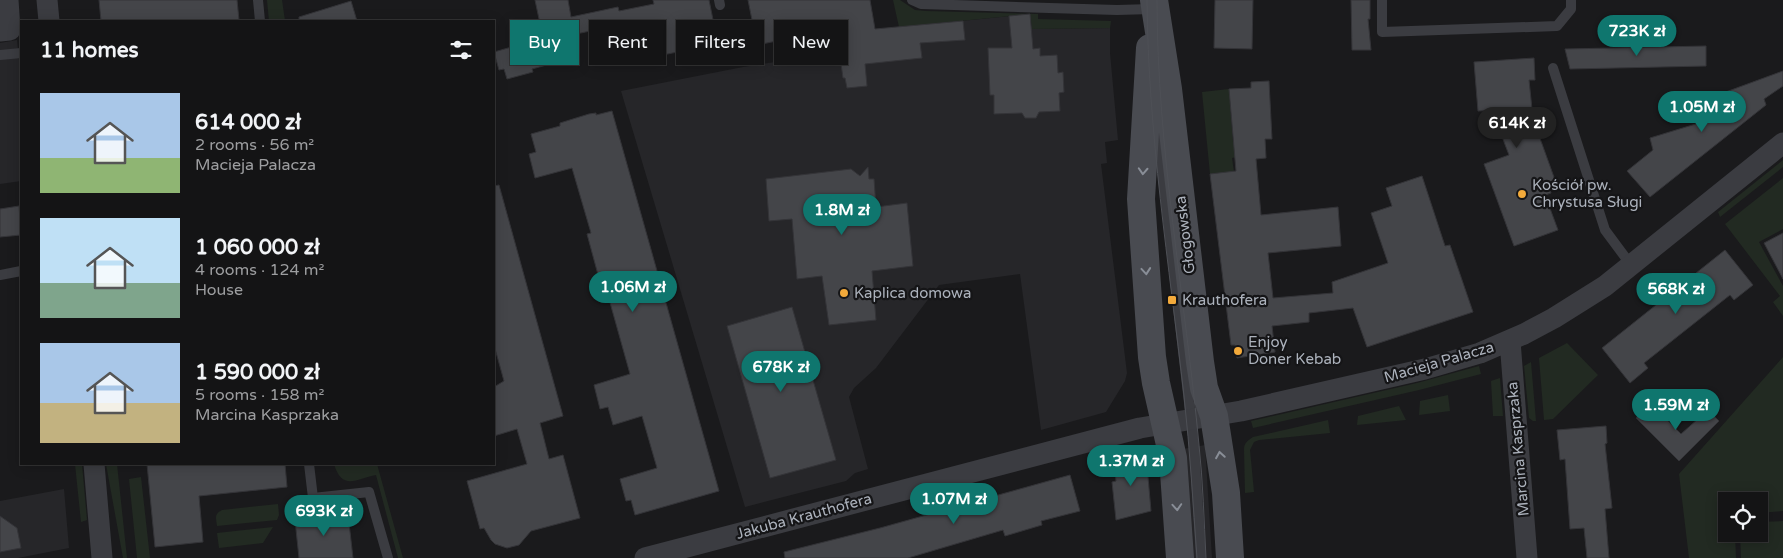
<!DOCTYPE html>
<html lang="en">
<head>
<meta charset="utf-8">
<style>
  :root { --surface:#141415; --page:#212122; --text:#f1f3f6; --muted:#9d9ea0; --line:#333334; --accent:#0f766e }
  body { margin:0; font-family:"Varela Round",sans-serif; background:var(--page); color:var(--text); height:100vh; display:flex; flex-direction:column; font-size:19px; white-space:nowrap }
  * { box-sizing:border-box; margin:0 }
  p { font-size:16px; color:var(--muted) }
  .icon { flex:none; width:28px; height:28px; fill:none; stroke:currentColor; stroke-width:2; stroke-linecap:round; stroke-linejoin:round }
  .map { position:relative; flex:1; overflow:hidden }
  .panel { position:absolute; left:20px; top:20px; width:475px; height:445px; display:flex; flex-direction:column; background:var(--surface); border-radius:0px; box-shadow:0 2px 12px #0003,0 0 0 1px var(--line) }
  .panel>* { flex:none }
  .guide { position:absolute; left:510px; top:20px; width:475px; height:45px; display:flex; gap:10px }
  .controls { position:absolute; left:1718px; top:492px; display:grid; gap:10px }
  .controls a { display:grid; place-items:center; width:50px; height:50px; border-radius:0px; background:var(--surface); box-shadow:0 2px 12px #0003,0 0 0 1px var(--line); font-size:25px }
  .price { position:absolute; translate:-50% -42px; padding:0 11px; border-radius:18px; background:var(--accent); color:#fff; font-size:16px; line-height:32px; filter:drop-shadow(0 1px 2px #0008) }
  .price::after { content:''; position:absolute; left:50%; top:30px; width:15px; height:11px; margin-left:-8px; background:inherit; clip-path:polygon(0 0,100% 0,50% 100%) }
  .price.current { background:#222; color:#fff }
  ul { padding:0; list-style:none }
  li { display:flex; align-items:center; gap:15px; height:125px; padding:0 20px }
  li span { display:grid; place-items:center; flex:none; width:140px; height:100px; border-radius:0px; color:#555 }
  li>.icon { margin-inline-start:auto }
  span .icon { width:60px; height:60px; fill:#fffc; stroke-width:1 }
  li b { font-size:21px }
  h2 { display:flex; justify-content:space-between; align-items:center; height:60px; padding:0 20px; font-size:21px }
  .pill { padding:0 18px; border-radius:0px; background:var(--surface); box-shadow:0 2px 12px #0003,0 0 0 1px var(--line); font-size:18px; line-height:45px }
  .pill.current { background:var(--accent); color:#fff }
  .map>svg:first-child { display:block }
  .built { fill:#262629 }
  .green { fill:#222a22 }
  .building { fill:#444549; stroke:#343438 }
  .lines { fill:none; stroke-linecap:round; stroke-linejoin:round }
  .lane { stroke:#3b3c41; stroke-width:10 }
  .street { stroke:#3b3c41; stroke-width:21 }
  .secondary { stroke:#494b51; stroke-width:28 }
  .tram { stroke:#4e5056; stroke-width:1 }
  .oneway { stroke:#898e97 }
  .poi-dot { fill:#f3aa3b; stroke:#151517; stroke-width:2 }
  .labels { text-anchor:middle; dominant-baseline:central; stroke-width:4.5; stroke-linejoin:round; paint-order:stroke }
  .poi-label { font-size:15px; fill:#acb2bc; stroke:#151517; text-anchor:start }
  .street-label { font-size:15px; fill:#acb2bc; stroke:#151517 }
</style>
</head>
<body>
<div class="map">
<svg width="1783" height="558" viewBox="0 0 1783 558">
  <rect width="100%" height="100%" fill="#1a1a1c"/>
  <path class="built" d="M 1030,14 L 1032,29 L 1110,28 L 1110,53 L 1118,140 L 1105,142 L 1107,163 L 1101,164 L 1127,373 L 1125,381 L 1106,412 L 1041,430 L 1020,274 L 939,285 L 876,368 L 854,388 L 849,397 L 868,469 L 855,473 L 846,481 L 745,507 L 621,91 L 743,67 L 881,46 L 880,29 Z
    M 17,40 L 21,79 L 21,181 L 0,184 L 0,43 Z
    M 1205,445 L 1212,558 L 1192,558 L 1183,449 Z
    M 64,489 L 69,548 L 18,558 L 0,558 L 0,501 Z"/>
  <path class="green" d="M 267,0 L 282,0 L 285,21 L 269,21 Z
    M 893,0 L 900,0 L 915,10 L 926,11 L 1038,14 L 1038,19 L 1111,21 L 1110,28 L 1032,29 L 1030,14 L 899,27 Z
    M 1229,89 L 1233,142 L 1237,157 L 1232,158 L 1234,172 L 1210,174 L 1202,92 Z
    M 1783,160 L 1783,167 L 1720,217 L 1718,212 Z
    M 1783,178 L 1783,229 L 1759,242 L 1783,286 L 1783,316 L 1773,302 L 1780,296 L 1725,224 Z
    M 1567,343 L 1598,375 L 1553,419 L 1544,420 L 1539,358 Z
    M 1783,357 L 1783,511 L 1759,513 L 1759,501 L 1726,501 L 1726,534 L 1735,534 L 1736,558 L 1689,558 L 1679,474 Z
    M 1531,362 L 1536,421 L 1533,421 L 1529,418 L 1524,366 Z
    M 1479,366 L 1481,374 L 1419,390 L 1253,428 L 1251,421 L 1417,383 Z
    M 1500,378 L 1503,416 L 1493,416 L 1491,381 Z
    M 1448,395 L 1450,411 L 1419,415 L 1420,401 Z
    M 1399,406 L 1406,420 L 1357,425 L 1358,416 Z
    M 1328,420 L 1330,433 L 1259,440 L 1254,442 L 1250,450 L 1254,492 L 1245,493 L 1244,450 C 1244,443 1247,441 1253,437 Z
    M 75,464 L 82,464 L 87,520 L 81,522 Z
    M 106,464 L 117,464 L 127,558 L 123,558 Z
    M 334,464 L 377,464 L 403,558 L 398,558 L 376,475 C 356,479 342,491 334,464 Z
    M 141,477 L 150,558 L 137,558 L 129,479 Z
    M 278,504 L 279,515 L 277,520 L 217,526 C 216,518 214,514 222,510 Z
    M 1783,521 L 1783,558 L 1741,558 L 1740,534 L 1759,534 L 1759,522 Z
    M 273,527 L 263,543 L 219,548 L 217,533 Z"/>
  <path class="building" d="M 99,0 L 237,0 L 239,20 L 225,21 L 101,21 Z
    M 535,0 L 568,0 L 571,17 L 618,7 L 619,11 L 654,4 L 653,0 L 709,0 L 718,44 L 612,65 L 605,28 L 571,35 L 572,58 L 532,69 L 533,72 L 507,79 L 504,69 L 499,70 L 494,52 L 543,38 Z
    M 748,0 L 870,0 L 875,29 L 963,21 L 965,40 L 920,43 L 922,58 L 865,64 L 867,86 L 847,88 L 845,78 L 843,78 L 836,29 L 757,45 Z
    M 1215,0 L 1253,0 L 1252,49 L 1214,48 Z
    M 1351,0 L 1370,0 L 1370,19 L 1368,19 L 1371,50 L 1352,50 Z
    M 351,1 L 357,21 L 299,21 L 299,17 Z
    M 1030,14 L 1033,49 L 1040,48 L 1040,56 L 1057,55 L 1058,73 L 1063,72 L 1064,92 L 1059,93 L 1060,111 L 1039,112 L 1036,118 L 1025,118 L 1022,113 L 994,114 L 994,95 L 990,95 L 988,48 L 1012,48 L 1009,16 Z
    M 1706,46 L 1706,66 L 1570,69 L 1565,49 Z
    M 1534,58 L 1535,80 L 1529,80 L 1533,119 L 1555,180 L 1547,183 L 1551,193 L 1545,195 L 1558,230 L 1514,246 L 1484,164 L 1509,155 L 1498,126 L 1497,110 L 1478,111 L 1474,62 Z
    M 1783,71 L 1783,86 L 1764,99 L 1766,105 L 1650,197 L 1627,171 L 1653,150 L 1650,138 L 1699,123 L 1693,104 Z
    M 1269,81 L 1272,139 L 1265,139 L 1266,158 L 1256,159 L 1261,215 L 1338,207 L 1341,246 L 1268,253 L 1273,298 L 1333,293 L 1332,282 L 1388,263 L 1371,213 L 1392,206 L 1386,188 L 1422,176 L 1445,246 L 1450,245 L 1473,312 L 1367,347 L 1353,308 L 1309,313 L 1309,322 L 1272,326 L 1275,352 L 1237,358 L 1235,345 L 1231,345 L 1210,174 L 1236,171 L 1229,89 L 1251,88 L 1251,82 Z
    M 612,111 L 719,491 L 635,515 L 631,500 L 626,501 L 620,479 L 657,468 L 642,416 L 613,425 L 608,407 L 600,409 L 594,385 L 630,374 L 604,281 L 600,282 L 587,234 L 591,233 L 572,168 L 535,178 L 529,154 L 536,152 L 531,134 L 560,126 L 560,123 L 589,114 L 596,113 L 596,115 Z
    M 868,167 L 869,179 L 874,179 L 876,207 L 907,203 L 913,266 L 872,271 L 876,320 L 829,325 L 822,276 L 797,279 L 792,219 L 769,221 L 766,179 L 851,169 L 860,176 Z
    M 499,185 L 563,416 L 540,423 L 549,459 L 563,455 L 580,518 L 531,531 L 519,545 L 507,548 L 495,544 L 491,540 L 484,528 L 480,529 L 467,481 L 527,464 L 517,429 L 494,436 L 494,387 L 504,381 L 494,345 L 494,186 Z
    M 19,206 L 21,235 L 0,237 L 0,209 Z
    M 1783,233 L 1783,279 L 1764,243 Z
    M 1725,250 L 1753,285 L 1734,300 L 1730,295 L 1644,363 L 1648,368 L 1630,383 L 1602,348 Z
    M 792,307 L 836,460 L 770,478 L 727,326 Z
    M 1651,404 L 1681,434 L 1708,410 L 1719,421 L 1679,461 L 1636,418 Z
    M 1606,426 L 1607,443 L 1605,444 L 1612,508 L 1605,509 L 1609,558 L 1587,558 L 1584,528 L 1570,529 L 1565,459 L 1560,460 L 1557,430 Z
    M 1146,454 L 1151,511 L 1116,520 L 1112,482 L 1116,481 L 1114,462 Z
    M 147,464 L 285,464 L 287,487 L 199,496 L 203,542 L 155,547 Z
    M 1070,475 L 1080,511 L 1041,521 L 1042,525 L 1005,536 L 1003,530 L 908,558 L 785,558 L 784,552 L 880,528 Z
    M 348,514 L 353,558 L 299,558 L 295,520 Z
    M 0,516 L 17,528 L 21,548 L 0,552 Z"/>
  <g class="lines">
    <path class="lane" d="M 258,0 L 260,21
      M 719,0 L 720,5
      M 912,0 L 921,4 L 1117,10 L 1152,9
      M 1382,0 L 1382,32 L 1557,26 L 1571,9 L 1571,0
      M 0,55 L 21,53
      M 1553,68 L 1605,230 L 1631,265
      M 1158,119 L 1162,169 L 1194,446 L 1201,558
      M 0,275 L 21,271
      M 309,464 L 313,498 L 369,492 L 388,558"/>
    <path class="street" d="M 47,0 L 49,21
      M 0,31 L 10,30 L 8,0
      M 1510,341 L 1527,558
      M 94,464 L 102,558
      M 645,558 L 1140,428 L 1241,411 L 1425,369 L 1480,353 L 1524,334 L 1554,318 L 1605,286 L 1783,143"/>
    <path class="secondary" d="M 1154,0 L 1168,89 L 1200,362 L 1204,388 L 1214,416 L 1226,493 L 1230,558
      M 1150,48 L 1141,199 L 1152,357 L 1156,383 L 1173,458 L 1180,558"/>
    <path class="tram" d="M 1147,0 C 1148,133 1169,264 1184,396 C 1190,450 1193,504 1197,558
      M 1157,0 C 1157,149 1185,296 1199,445 C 1203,482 1204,520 1206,558"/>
  </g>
  <defs><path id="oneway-chevron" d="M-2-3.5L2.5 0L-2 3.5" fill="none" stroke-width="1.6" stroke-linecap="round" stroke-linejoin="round" transform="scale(1.25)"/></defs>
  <g class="oneway">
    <use href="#oneway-chevron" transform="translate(1143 171) rotate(93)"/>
    <use href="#oneway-chevron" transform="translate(1146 271) rotate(85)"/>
    <use href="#oneway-chevron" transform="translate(1220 455) rotate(-99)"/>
    <use href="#oneway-chevron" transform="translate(1177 507) rotate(86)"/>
  </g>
  <g class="poi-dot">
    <circle cx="1522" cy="194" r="5"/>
    <circle cx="844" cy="293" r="5"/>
    <rect x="1167" y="295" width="10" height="10" rx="2.5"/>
    <circle cx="1238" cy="351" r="5"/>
  </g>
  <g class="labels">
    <g class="poi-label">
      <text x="1532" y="185">Kościół pw.<tspan x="1532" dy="17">Chrystusa Sługi</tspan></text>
      <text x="854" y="293">Kaplica domowa</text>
      <text x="1182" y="300">Krauthofera</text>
      <text x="1248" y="342">Enjoy<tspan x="1248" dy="17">Doner Kebab</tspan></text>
    </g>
    <g class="street-label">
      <text transform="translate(1185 235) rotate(-97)">Głogowska</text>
      <text transform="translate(1439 362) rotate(-16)">Macieja Palacza</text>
      <text transform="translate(1518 449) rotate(-95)">Marcina Kasprzaka</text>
      <text transform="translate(804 516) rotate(-15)">Jakuba Krauthofera</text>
    </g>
  </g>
</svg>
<div class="controls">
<a><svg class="icon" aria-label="locate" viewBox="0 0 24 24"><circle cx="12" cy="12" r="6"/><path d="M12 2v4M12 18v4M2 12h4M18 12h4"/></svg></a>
</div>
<b class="price" style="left:1637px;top:57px">723K zł</b>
<b class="price" style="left:1702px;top:133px">1.05M zł</b>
<b class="price current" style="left:1517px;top:149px">614K zł</b>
<b class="price" style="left:842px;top:236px">1.8M zł</b>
<b class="price" style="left:633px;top:313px">1.06M zł</b>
<b class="price" style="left:1676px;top:315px">568K zł</b>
<b class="price" style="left:781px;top:393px">678K zł</b>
<b class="price" style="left:1676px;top:431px">1.59M zł</b>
<b class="price" style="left:1131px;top:487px">1.37M zł</b>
<b class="price" style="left:954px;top:525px">1.07M zł</b>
<b class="price" style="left:324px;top:537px">693K zł</b>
<div class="guide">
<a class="pill current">Buy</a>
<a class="pill">Rent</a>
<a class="pill">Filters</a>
<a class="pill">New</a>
</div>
<section class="panel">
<h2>11 homes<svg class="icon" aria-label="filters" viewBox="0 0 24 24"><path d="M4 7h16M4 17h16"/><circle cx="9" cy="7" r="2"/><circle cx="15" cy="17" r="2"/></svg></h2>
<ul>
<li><span style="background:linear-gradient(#a9c7e8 65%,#8fb573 0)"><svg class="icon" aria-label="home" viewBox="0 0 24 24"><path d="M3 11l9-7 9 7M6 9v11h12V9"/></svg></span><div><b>614 000 zł</b><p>2 rooms · 56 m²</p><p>Macieja Palacza</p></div></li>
<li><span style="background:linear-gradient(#bfe0f5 65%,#7fa58c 0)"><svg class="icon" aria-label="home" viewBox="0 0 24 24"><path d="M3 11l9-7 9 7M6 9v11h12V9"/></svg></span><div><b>1 060 000 zł</b><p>4 rooms · 124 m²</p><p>House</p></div></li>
<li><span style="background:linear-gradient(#a9c7e8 60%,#c2b280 0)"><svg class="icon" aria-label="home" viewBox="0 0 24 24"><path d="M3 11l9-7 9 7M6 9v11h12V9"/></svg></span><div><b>1 590 000 zł</b><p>5 rooms · 158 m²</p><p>Marcina Kasprzaka</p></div></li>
</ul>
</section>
</div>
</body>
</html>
